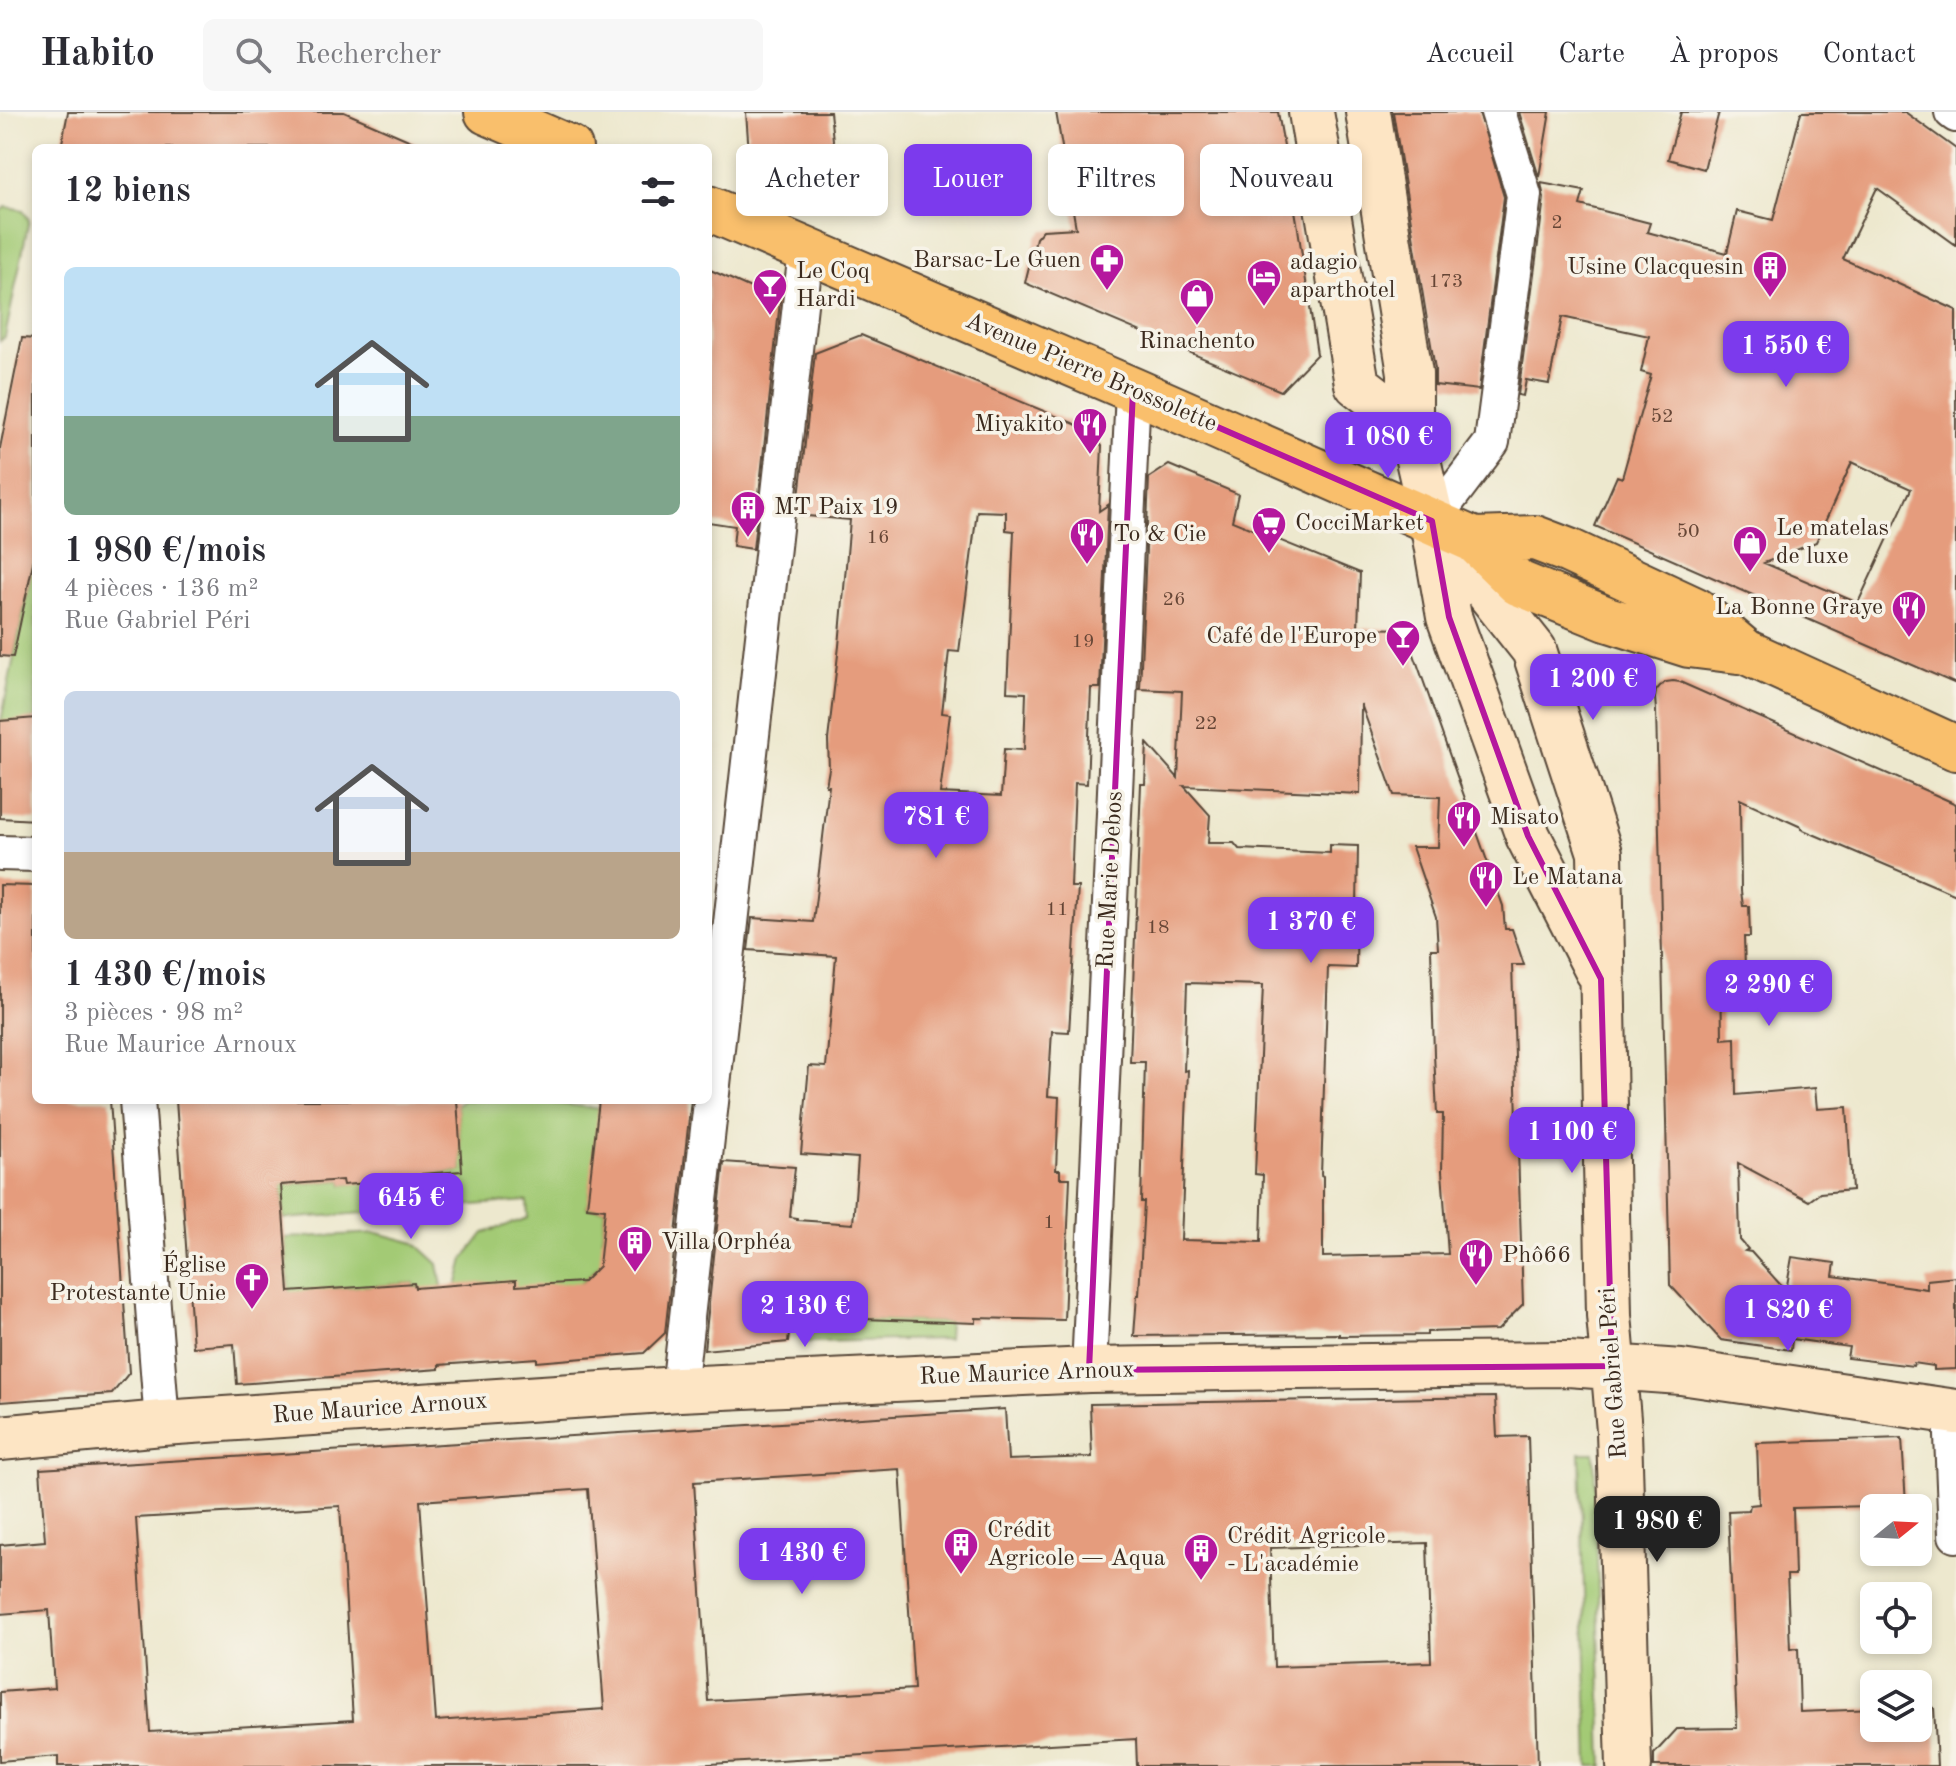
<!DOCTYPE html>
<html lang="fr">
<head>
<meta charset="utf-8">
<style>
  :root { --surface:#fff; --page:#f7f7f7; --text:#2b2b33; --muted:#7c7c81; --line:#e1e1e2; --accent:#7c3aed }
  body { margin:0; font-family:"Old Standard TT",serif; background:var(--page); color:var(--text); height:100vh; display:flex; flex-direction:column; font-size:30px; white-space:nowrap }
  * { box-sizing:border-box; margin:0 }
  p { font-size:26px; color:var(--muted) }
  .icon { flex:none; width:44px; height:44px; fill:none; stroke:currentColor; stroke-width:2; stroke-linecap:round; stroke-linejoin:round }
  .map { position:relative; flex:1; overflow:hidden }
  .side { position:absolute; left:32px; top:32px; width:680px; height:960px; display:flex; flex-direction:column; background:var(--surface); border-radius:12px; box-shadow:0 4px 12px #0003 }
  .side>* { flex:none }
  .hud { position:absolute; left:736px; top:32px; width:760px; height:72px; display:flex; gap:16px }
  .needle { width:52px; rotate:72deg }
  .controls { position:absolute; left:1860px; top:1382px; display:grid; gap:16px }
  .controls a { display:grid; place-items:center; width:72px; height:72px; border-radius:12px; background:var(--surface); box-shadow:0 4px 12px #0003; font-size:40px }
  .price { position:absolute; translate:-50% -68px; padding:0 18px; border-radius:16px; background:var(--accent); color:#fff; font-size:26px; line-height:52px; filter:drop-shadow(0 2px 4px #0008) }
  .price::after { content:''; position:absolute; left:50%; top:48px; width:24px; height:18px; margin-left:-12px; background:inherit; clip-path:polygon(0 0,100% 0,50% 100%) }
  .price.on { background:#222; color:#fff }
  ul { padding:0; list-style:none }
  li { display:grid; align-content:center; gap:16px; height:424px; padding:0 32px }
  li span { display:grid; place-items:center; height:248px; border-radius:12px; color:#555 }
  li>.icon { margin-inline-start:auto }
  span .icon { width:144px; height:144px; fill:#fffc; stroke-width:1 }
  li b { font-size:34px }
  h2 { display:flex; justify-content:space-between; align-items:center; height:96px; padding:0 32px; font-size:34px }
  .chip { padding:0 28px; border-radius:12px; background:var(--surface); box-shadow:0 4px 12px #0003; font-size:28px; line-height:72px }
  .chip.on { background:var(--accent); color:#fff }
  header { display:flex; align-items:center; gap:48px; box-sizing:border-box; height:112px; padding:0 40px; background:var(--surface); border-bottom:2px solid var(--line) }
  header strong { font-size:38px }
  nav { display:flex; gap:44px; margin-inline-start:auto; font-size:28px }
  .search { width:560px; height:72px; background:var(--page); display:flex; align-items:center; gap:20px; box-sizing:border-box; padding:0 28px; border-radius:12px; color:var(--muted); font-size:30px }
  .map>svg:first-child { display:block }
  .green { fill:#a3ca75; stroke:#6f7a4a; stroke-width:2 }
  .building { fill:#e59c7d; fill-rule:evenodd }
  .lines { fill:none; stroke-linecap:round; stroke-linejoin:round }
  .street-casing { stroke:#564638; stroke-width:38 }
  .secondary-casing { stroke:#564638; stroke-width:48 }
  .primary-casing { stroke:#564638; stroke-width:48 }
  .street { stroke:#fff; stroke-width:34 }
  .secondary { stroke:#fde5c4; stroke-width:44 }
  .primary { stroke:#f9bf6c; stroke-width:44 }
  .marked { fill:none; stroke:#b5179e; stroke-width:6; stroke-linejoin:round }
  .labels { text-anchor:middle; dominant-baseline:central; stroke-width:7; stroke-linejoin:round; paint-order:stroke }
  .number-label { font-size:20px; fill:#664636 }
  .poi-label { font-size:24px; fill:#3b2a1e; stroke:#f7f3e8; text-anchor:start }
  .street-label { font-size:24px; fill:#3b2a1e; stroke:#f7f3e8 }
</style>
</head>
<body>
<header>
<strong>Habito</strong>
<div class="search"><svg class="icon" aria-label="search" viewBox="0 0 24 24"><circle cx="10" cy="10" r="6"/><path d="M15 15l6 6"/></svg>Rechercher</div>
<nav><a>Accueil</a><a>Carte</a><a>À propos</a><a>Contact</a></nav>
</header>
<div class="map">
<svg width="1956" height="1654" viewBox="0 0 1956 1654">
  <rect width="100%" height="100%" fill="#f7f3e8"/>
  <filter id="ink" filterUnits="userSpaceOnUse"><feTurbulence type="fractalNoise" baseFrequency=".0125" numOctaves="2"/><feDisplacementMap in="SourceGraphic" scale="16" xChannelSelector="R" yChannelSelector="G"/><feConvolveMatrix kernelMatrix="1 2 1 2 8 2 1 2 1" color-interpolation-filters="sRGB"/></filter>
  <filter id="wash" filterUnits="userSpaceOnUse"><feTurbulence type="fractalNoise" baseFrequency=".006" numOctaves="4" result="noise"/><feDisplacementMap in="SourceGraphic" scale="32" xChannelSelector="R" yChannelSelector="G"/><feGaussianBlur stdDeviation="1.8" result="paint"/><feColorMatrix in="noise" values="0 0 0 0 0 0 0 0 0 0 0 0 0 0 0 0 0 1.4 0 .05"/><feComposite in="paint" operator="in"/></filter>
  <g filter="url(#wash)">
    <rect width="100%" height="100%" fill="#ede8ce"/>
    <path class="green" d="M 6,95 L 23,98 L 29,108 L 5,225 L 0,229 L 0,99 Z
      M 36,437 L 36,606 L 0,614 Z
      M 464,988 L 527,988 L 603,997 L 587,1095 L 605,1097 L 602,1125 L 613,1126 L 611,1142 L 571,1181 L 456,1179 L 464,1147 L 484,1121 L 528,1106 L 527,1089 L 284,1107 L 281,1073 L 342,1068 L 343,1073 L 422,1062 L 462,1059 L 457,993 Z
      M 378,1121 L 415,1131 L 438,1152 L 443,1180 L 415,1176 L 414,1171 L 333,1177 L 290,1191 L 285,1126 Z
      M 863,1207 L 949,1210 L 948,1227 L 807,1230 L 808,1215 L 860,1217 L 860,1208 Z
      M 1580,1341 L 1594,1341 L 1603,1654 L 1589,1654 Z"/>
    <g id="blocks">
      <path class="building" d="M 68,0 L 344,0 L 427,36 L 61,36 Z
        M 746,0 L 830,0 L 840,94 L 750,55 Z
        M 1056,0 L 1278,0 L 1297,110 L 1317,242 L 1281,279 L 1025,171 L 1036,126 L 1043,118 L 1076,116 Z
        M 1393,0 L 1479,0 L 1504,85 L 1479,278 L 1435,273 L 1435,257 Z
        M 1519,0 L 1550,0 L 1539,65 Z
        M 1681,0 L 1719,0 L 1704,57 L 1668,47 Z
        M 1801,0 L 1905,0 L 1956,37 L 1956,133 L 1877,76 L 1843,147 L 1956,198 L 1956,572 L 1595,414 L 1617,364 L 1622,366 L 1651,263 L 1641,260 L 1649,224 L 1562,205 L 1549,272 L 1526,268 L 1523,284 L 1518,283 L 1544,86 L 1541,71 L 1584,79 L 1580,93 L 1650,111 L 1647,120 L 1727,141 L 1737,99 L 1773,108 ZM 1852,350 L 1911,377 L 1858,491 L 1764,451 L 1816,430 Z
        M 708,157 L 780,189 L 753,437 L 733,434 L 735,414 L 708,410 Z
        M 861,223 L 1075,312 L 1092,320 L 1102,334 L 1099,399 L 1108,393 L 1100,576 L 1091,576 L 1087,672 L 1075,671 L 1071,775 L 1078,775 L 1069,920 L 1052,919 L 1048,984 L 1059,985 L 1056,1058 L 1060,1058 L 1060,1066 L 1070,1066 L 1064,1208 L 976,1206 L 976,1211 L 863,1207 L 863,1208 L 860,1208 L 860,1217 L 790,1214 L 788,1230 L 704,1238 L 724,1050 L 795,1055 L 790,1105 L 797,1106 L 797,1108 L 853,1112 L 858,1046 L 801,1042 L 809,954 L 826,955 L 836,844 L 748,838 L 752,806 L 813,810 L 829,674 L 826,674 L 829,657 L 828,628 L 839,534 L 850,408 L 797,403 L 815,241 ZM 977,399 L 1006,400 L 1006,418 L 1014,419 L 1007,580 L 1026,581 L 1024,638 L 1004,637 L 1001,684 L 940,681 L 950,602 L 942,601 L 949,539 L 959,540 Z
        M 22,226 L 36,227 L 36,437 L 13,545 L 0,544 L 0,336 Z
        M 1169,353 L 1238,382 L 1232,409 L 1360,461 L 1358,516 L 1405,517 L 1503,794 L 1505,817 L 1512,817 L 1524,853 L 1512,853 L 1523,1192 L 1498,1218 L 1427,1220 L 1427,1223 L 1339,1224 L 1339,1222 L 1134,1224 L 1137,1183 L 1139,1183 L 1144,1090 L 1141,1090 L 1145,950 L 1130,950 L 1141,672 L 1145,672 L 1147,631 L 1178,666 L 1182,579 L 1140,577 L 1149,366 ZM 1361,592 L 1394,683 L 1440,685 L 1438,735 L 1412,735 L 1436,805 L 1438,837 L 1431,837 L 1434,942 L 1437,1002 L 1443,1002 L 1442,1059 L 1448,1142 L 1323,1145 L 1323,1064 L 1321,1063 L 1328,855 L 1356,856 L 1358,734 L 1330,733 L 1330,741 L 1239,737 L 1234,731 L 1208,731 L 1210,703 L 1184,674 L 1360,682 ZM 1187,871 L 1263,873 L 1255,1062 L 1263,1063 L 1261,1130 L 1181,1128 L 1188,958 L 1184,959 Z
        M 1673,569 L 1680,570 L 1956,692 L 1956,783 L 1801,717 L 1801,715 L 1740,687 L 1741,779 L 1743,794 L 1749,794 L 1750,825 L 1744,825 L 1745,857 L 1721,857 L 1722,927 L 1735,926 L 1736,983 L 1815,976 L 1817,997 L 1847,995 L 1852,1078 L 1820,1081 L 1809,1089 L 1738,1051 L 1740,1128 L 1748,1137 L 1745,1139 L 1751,1140 L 1786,1179 L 1792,1145 L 1835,1151 L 1833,1164 L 1927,1177 L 1927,1168 L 1956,1165 L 1956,1257 L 1934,1258 L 1934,1254 L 1914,1251 L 1913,1254 L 1847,1246 L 1849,1235 L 1792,1227 L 1791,1238 L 1721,1228 L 1670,1173 L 1656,598 L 1655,586 L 1656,579 L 1660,574 L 1666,570 Z
        M 36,606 L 36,708 L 0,706 L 0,609 Z
        M 0,773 L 36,774 L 36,988 L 110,988 L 129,1261 L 112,1282 L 0,1290 Z
        M 176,988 L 457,988 L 462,1059 L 422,1062 L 422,1067 L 343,1073 L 342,1068 L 281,1073 L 289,1180 L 414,1171 L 415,1176 L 516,1168 L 516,1174 L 583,1170 L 599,1154 L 605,1097 L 587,1095 L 599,988 L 691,988 L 665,1221 L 644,1241 L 537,1250 L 537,1246 L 439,1253 L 439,1257 L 237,1272 L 234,1232 L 193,1235 Z
        M 1495,1285 L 1497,1325 L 1528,1324 L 1538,1654 L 1137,1654 L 1136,1627 L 676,1654 L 58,1654 L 58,1644 L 0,1649 L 0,1580 L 54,1576 L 49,1498 L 0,1502 L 0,1433 L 45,1429 L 40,1357 L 1005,1297 L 1008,1348 L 1092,1345 L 1090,1292 ZM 900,1357 L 914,1577 L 708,1589 L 694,1370 ZM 588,1377 L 604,1597 L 436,1609 L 420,1389 ZM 340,1394 L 353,1608 L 150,1620 L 136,1406 ZM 1427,1431 L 1431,1550 L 1274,1555 L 1270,1436 Z
        M 1902,1326 L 1906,1393 L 1793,1396 L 1795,1463 L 1787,1463 L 1790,1537 L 1798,1536 L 1800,1600 L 1874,1597 L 1874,1616 L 1918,1616 L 1918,1595 L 1934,1595 L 1937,1654 L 1654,1654 L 1654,1642 L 1677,1617 L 1737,1616 L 1728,1399 L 1749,1398 L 1750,1393 L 1759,1392 L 1757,1331 Z"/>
    </g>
  </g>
  <g filter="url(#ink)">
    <use href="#blocks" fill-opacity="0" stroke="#564638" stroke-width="2"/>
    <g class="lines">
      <defs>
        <path id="street" d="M 1952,0 L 1956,3
          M 1432,409 L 1492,330 L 1524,83 L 1498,0
          M 0,741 L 36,742
          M 137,988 L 162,1311
          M 1089,1258 L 1133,278
          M 679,1277 L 806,139
          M 1951,1299 L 1956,1423"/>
        <path id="secondary" d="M 1311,0 L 1357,272 L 1410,313
          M 1368,0 L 1410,261 L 1410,313 L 1432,409 L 1449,505 L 1528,724 L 1597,858
          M 1432,409 L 1534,538 L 1600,741 L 1609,1203 L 1619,1319 L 1629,1654
          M 0,1326 L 162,1311 L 679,1277 L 1089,1258 L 1445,1253 L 1568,1252 L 1681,1260 L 1956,1300"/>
        <path id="primary" d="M 487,0 L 570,36
          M 708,96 L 1133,278 L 1474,428 L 1518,471 L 1607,507 L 1689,533 L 1746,540
          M 1474,428 L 1535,426 L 1569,439 L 1696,498 L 1746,540 L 1956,636"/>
      </defs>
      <use href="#street" class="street-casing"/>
      <use href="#secondary" class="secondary-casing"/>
      <use href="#primary" class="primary-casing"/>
      <use href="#street" class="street"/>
      <use href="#secondary" class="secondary"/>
      <use href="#primary" class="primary"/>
    </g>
  </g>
  <path class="marked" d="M 1133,278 L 1432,409 L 1449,505 L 1528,724 L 1601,867 L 1612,1254 L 1089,1258 Z"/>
  <defs>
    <symbol id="pharmacy-pin" viewBox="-11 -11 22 30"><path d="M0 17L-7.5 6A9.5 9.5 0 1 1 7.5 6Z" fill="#b5179e" stroke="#f7f3e8"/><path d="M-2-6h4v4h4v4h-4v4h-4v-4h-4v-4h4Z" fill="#fff"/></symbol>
    <symbol id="building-pin" viewBox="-11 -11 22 30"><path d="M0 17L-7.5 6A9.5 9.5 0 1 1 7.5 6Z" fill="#b5179e" stroke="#f7f3e8"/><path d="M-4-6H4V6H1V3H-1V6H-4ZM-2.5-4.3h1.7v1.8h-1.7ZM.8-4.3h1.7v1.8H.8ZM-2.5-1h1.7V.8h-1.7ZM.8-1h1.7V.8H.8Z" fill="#fff"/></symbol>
    <symbol id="hotel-pin" viewBox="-11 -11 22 30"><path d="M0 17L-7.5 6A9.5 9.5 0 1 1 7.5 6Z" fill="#b5179e" stroke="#f7f3e8"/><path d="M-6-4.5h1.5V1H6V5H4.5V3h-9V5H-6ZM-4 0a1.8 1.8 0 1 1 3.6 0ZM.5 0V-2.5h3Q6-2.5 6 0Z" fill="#fff"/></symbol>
    <symbol id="bar-pin" viewBox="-11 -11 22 30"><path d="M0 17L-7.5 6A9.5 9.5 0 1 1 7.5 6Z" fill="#b5179e" stroke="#f7f3e8"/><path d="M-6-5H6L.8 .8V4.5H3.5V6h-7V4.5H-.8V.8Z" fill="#fff"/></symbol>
    <symbol id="shop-pin" viewBox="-11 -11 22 30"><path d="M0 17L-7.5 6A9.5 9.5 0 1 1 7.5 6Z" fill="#b5179e" stroke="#f7f3e8"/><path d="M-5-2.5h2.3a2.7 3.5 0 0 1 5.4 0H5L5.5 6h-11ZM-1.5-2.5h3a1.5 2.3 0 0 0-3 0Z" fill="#fff"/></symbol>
    <symbol id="restaurant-pin" viewBox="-11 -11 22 30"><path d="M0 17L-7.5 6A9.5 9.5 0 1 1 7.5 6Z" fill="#b5179e" stroke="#f7f3e8"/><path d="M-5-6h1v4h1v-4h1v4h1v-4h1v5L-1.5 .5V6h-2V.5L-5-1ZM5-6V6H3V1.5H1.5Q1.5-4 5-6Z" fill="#fff"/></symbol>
    <symbol id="supermarket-pin" viewBox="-11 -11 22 30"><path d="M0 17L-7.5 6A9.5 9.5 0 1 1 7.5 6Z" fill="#b5179e" stroke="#f7f3e8"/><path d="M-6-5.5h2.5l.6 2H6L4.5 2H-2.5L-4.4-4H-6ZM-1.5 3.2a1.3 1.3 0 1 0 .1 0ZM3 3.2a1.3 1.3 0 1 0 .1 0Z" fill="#fff"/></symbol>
    <symbol id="church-pin" viewBox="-11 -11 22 30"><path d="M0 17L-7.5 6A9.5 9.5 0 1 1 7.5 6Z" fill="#b5179e" stroke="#f7f3e8"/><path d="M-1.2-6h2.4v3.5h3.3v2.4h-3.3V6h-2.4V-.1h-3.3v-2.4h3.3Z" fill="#fff"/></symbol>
  </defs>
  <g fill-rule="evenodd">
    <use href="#pharmacy-pin" x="1087" y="129" width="40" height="54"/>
    <use href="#building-pin" x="1750" y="136" width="40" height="54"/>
    <use href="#hotel-pin" x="1244" y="145" width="40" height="54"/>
    <use href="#bar-pin" x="750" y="154" width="40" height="54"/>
    <use href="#shop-pin" x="1177" y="164" width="40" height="54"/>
    <use href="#restaurant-pin" x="1070" y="293" width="40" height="54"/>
    <use href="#building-pin" x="728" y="376" width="40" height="54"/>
    <use href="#supermarket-pin" x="1249" y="392" width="40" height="54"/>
    <use href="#restaurant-pin" x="1067" y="403" width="40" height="54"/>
    <use href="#shop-pin" x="1730" y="411" width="40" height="54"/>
    <use href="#restaurant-pin" x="1889" y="476" width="40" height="54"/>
    <use href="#bar-pin" x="1383" y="505" width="40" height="54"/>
    <use href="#restaurant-pin" x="1444" y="686" width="40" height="54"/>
    <use href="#restaurant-pin" x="1466" y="746" width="40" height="54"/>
    <use href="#building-pin" x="615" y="1111" width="40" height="54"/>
    <use href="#restaurant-pin" x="1456" y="1124" width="40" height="54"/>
    <use href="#church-pin" x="232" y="1148" width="40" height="54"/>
    <use href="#building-pin" x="941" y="1413" width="40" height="54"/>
    <use href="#building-pin" x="1181" y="1419" width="40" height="54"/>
  </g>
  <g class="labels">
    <g class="number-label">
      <text x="1557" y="111">2</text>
      <text x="1446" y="170">173</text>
      <text x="1662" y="305">52</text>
      <text x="1688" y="420">50</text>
      <text x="878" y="426">16</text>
      <text x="1174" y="488">26</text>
      <text x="1083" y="530">19</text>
      <text x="1206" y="612">22</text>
      <text x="1057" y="798">11</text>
      <text x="1158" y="816">18</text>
      <text x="1049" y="1111">1</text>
    </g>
    <g class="poi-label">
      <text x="1081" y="149" text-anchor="end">Barsac-Le Guen</text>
      <text x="1290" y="151">adagio<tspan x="1290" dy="28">aparthotel</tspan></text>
      <text x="1744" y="156" text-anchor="end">Usine Clacquesin</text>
      <text x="796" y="160">Le Coq<tspan x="796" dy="28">Hardi</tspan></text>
      <text x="1197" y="230" text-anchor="middle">Rinachento</text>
      <text x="1064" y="313" text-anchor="end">Miyakito</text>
      <text x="774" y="396">MT Paix 19</text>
      <text x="1295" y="412">CocciMarket</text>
      <text x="1776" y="417">Le matelas<tspan x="1776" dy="28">de luxe</tspan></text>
      <text x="1113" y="423">To &amp; Cie</text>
      <text x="1883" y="496" text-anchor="end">La Bonne Graye</text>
      <text x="1377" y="525" text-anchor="end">Café de l'Europe</text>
      <text x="1490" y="706">Misato</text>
      <text x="1512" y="766">Le Matana</text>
      <text x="661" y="1131">Villa Orphéa</text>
      <text x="1502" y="1144">Phô66</text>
      <text x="226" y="1154" text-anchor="end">Église<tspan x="226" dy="28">Protestante Unie</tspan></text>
      <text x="987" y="1419">Crédit<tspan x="987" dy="28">Agricole − Aqua</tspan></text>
      <text x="1227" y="1425">Crédit Agricole<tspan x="1227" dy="28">- L'académie</tspan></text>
    </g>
    <g class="street-label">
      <text transform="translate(1091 261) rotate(23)">Avenue Pierre Brossolette</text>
      <text transform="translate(1111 768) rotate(-87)">Rue Marie Debos</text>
      <text transform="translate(1614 1261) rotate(-94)">Rue Gabriel Péri</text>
      <text transform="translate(1027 1262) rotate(-2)">Rue Maurice Arnoux</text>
      <text transform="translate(380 1297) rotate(-4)">Rue Maurice Arnoux</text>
    </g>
  </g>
</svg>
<div class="controls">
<a><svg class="needle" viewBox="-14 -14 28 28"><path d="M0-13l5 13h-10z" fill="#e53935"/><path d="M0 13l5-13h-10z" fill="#7c7c81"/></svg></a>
<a><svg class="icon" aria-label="locate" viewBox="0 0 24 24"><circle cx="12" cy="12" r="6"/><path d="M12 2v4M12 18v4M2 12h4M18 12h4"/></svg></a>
<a><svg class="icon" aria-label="layers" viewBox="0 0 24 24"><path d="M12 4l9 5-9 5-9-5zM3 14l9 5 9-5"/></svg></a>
</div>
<b class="price" style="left:1786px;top:277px">1 550 €</b>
<b class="price" style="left:1388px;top:368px">1 080 €</b>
<b class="price" style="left:1593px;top:610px">1 200 €</b>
<b class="price" style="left:936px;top:748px">781 €</b>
<b class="price" style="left:1311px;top:853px">1 370 €</b>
<b class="price" style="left:1769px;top:916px">2 290 €</b>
<b class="price" style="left:1572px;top:1063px">1 100 €</b>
<b class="price" style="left:411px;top:1129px">645 €</b>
<b class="price" style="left:805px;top:1237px">2 130 €</b>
<b class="price" style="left:1788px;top:1241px">1 820 €</b>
<b class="price on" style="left:1657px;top:1452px">1 980 €</b>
<b class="price" style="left:802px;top:1484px">1 430 €</b>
<div class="hud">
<a class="chip">Acheter</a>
<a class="chip on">Louer</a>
<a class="chip">Filtres</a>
<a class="chip">Nouveau</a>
</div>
<section class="side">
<h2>12 biens<svg class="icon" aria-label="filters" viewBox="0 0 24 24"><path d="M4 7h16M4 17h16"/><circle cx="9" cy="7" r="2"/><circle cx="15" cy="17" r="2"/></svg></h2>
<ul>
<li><span style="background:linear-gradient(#bfe0f5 60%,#7fa58c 0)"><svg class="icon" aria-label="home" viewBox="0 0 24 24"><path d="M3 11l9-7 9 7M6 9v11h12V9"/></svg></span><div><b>1 980 €/mois</b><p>4 pièces · 136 m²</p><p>Rue Gabriel Péri</p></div></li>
<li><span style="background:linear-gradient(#c9d6e8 65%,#b9a48a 0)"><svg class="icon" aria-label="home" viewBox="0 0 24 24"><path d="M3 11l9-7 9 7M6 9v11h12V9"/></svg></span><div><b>1 430 €/mois</b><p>3 pièces · 98 m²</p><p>Rue Maurice Arnoux</p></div></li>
</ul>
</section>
</div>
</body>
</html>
